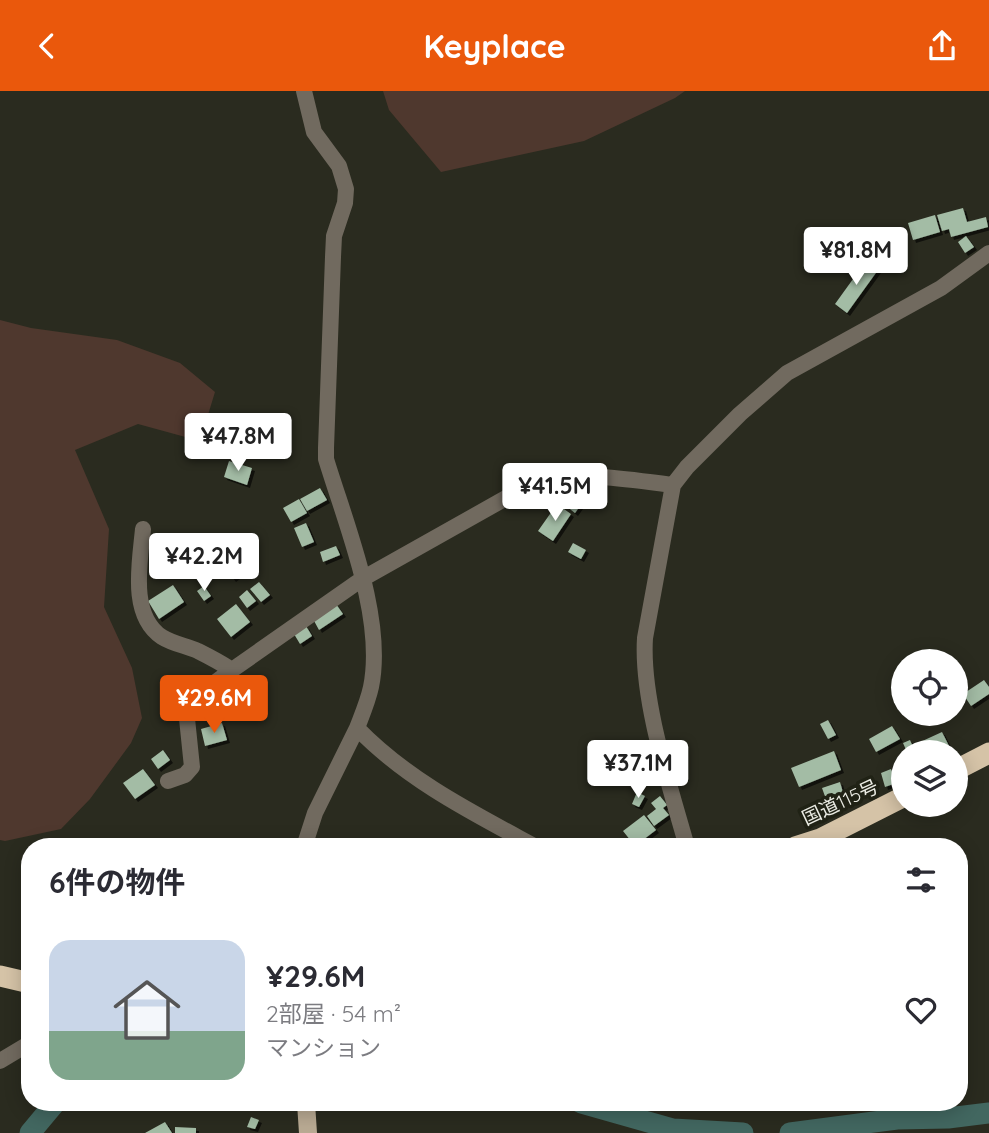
<!DOCTYPE html>
<html lang="ja">
<head>
<meta charset="utf-8">
<style>
  :root { --surface:#fff; --page:#f7f7f7; --text:#2b2b33; --muted:#7c7c81; --accent:#ea580c }
  body { margin:0; font-family:Quicksand,"Noto Sans JP",sans-serif; background:var(--page); color:var(--text); height:100vh; display:flex; flex-direction:column; font-size:26px; white-space:nowrap }
  * { box-sizing:border-box; margin:0 }
  p { font-size:23px; color:var(--muted) }
  .icon { flex:none; width:38px; height:38px; fill:none; stroke:currentColor; stroke-width:2; stroke-linecap:round; stroke-linejoin:round }
  .map { position:relative; flex:1; overflow:hidden }
  .details { position:absolute; left:21px; top:747px; width:947px; height:273px; display:flex; flex-direction:column; background:var(--surface); border-radius:28px; box-shadow:0 4px 18px #0003 }
  .details>* { flex:none }
  .fabs { position:absolute; left:891px; top:558px; display:grid; gap:14px }
  .fabs a { display:grid; place-items:center; width:77px; height:77px; border-radius:50%; background:var(--surface); box-shadow:0 4px 18px #0003; font-size:35px }
  .price { position:absolute; translate:-50% -60px; padding:0 16px; border-radius:7px; background:#fff; color:#222; font-size:23px; line-height:46px; filter:drop-shadow(0 2px 4px #0008) }
  .price::after { content:''; position:absolute; left:50%; top:42px; width:21px; height:16px; margin-left:-10px; background:inherit; clip-path:polygon(0 0,100% 0,50% 100%) }
  .price.current { background:var(--accent); color:#fff }
  ul { padding:0; list-style:none }
  li { display:flex; align-items:center; gap:21px; height:175px; padding:0 28px }
  li span { display:grid; place-items:center; flex:none; width:196px; height:140px; border-radius:21px; color:#555 }
  li>.icon { margin-inline-start:auto }
  span .icon { width:84px; height:84px; fill:#fffc; stroke-width:1 }
  li b { font-size:30px }
  h2 { display:flex; justify-content:space-between; align-items:center; height:84px; padding:0 28px; font-size:30px }
  header { display:flex; justify-content:space-between; align-items:center; height:91px; padding:0 28px; background:var(--accent); color:#fff; font-size:32px; font-weight:700 }
  .map>svg:first-child { display:block }
  .green { fill:#4f382e }
  .lines { fill:none; stroke-linecap:round; stroke-linejoin:round }
  .river { stroke:#426760; stroke-width:21 }
  .building { fill:#a3bca5; filter:url(#shadow) }
  .minor { stroke:#716a5f; stroke-width:16 }
  .major { stroke:#b9aa93; stroke-width:18 }
  .highway { stroke:#d5c3a7; stroke-width:21 }
  .labels { text-anchor:middle; dominant-baseline:central; stroke-width:7; stroke-linejoin:round; paint-order:stroke }
  .street-label { font-size:19px; fill:#ebece4; stroke:#202215 }
</style>
</head>
<body>
<header><svg class="icon" aria-label="back" viewBox="0 0 24 24"><path d="M15 5l-7 7 7 7"/></svg>Keyplace<svg class="icon" aria-label="share" viewBox="0 0 24 24"><path d="M12 15V3M7 8l5-5 5 5M5 13v7h14v-7"/></svg></header>
<div class="map">
<svg width="989" height="1042" viewBox="0 0 989 1042">
  <defs>
    <filter id="shadow"><feDropShadow dx="3" dy="3" stdDeviation="0" flood-color="#0009"/></filter>
  </defs>
  <rect width="100%" height="100%" fill="#2a2b1f"/>
  <path class="green" d="M 383,0 L 685,0 L 675,7 L 584,50 L 441,81 L 389,19 Z
    M 0,229 L 31,237 L 117,249 L 180,272 L 215,301 L 200,350 L 138,333 L 75,359 L 109,438 L 104,516 L 132,577 L 142,627 L 131,652 L 90,708 L 61,738 L 5,750 L 0,749 Z"/>
  <g class="lines">
    <path class="river" d="M 581,1012 L 673,1038 L 743,1042
      M 30,1042 L 55,1012
      M 790,1042 L 897,1028 L 948,1027 L 989,1022"/>
  </g>
  <path class="building" d="M 963,117 L 967,131 L 986,126 L 988,136 L 951,146 L 949,138 L 942,140 L 937,124 Z
    M 935,124 L 940,141 L 913,149 L 908,132 Z
    M 966,145 L 974,156 L 965,162 L 958,151 Z
    M 866,170 L 878,179 L 847,222 L 835,213 Z
    M 229,370 L 252,377 L 247,394 L 224,386 Z
    M 578,396 L 588,404 L 575,422 L 565,414 Z
    M 320,397 L 327,409 L 307,420 L 300,408 Z
    M 299,408 L 307,422 L 291,431 L 283,417 Z
    M 557,413 L 571,423 L 553,450 L 538,440 Z
    M 306,432 L 314,451 L 302,456 L 294,437 Z
    M 573,452 L 586,459 L 581,468 L 568,461 Z
    M 336,455 L 340,464 L 323,471 L 320,461 Z
    M 235,468 L 244,480 L 233,488 L 224,476 Z
    M 259,491 L 270,504 L 261,511 L 250,498 Z
    M 173,494 L 184,511 L 159,528 L 148,510 Z
    M 204,495 L 211,505 L 204,510 L 197,500 Z
    M 247,499 L 256,510 L 247,517 L 239,506 Z
    M 236,513 L 250,531 L 231,546 L 217,528 Z
    M 336,513 L 343,523 L 319,539 L 313,528 Z
    M 306,535 L 312,545 L 300,553 L 294,543 Z
    M 903,588 L 903,609 L 893,597 Z
    M 984,589 L 989,596 L 989,603 L 971,615 L 963,603 Z
    M 828,629 L 836,644 L 828,648 L 820,633 Z
    M 222,632 L 227,649 L 205,655 L 201,638 Z
    M 892,635 L 900,648 L 876,661 L 869,648 Z
    M 942,641 L 950,657 L 941,662 L 923,662 L 918,652 Z
    M 910,649 L 914,658 L 907,661 L 903,652 Z
    M 163,659 L 170,669 L 158,678 L 151,668 Z
    M 834,660 L 841,679 L 799,696 L 791,677 Z
    M 903,674 L 903,683 L 896,685 L 893,677 Z
    M 143,678 L 155,694 L 135,708 L 123,692 Z
    M 891,678 L 896,692 L 885,696 L 881,682 Z
    M 840,691 L 844,705 L 827,711 L 822,697 Z
    M 637,701 L 645,705 L 639,716 L 632,713 Z
    M 660,705 L 667,714 L 663,717 L 669,724 L 654,735 L 647,725 L 656,718 L 651,712 Z
    M 644,724 L 656,739 L 635,755 L 623,740 Z
    M 251,1026 L 259,1029 L 255,1038 L 247,1036 Z
    M 165,1031 L 172,1042 L 145,1042 Z
    M 175,1036 L 196,1037 L 196,1042 L 175,1042 Z"/>
  <g class="lines">
    <path class="minor" d="M 304,0 L 314,41 L 339,75 L 346,98 L 345,112 L 334,145 L 333,166 L 326,357 L 326,368 C 346,434 385,527 371,596 C 368,610 362,624 357,637 C 407,689 473,722 536,756
      M 143,438 C 140,471 129,524 162,546 C 173,553 187,555 198,560 C 210,566 221,572 232,579 L 362,488 L 538,389 C 584,381 627,388 673,394
      M 168,690 L 185,684 L 192,676 L 186,618 L 194,607 L 232,579
      M 304,756 L 315,722 L 357,637
      M 687,756 C 670,695 641,609 645,547 L 673,394 L 687,376 L 740,323 L 787,282 L 941,197 L 989,162
      M 0,970 L 30,952"/>
    <path class="major" d="M 306,1012 L 308,1042"/>
    <path class="highway" d="M 956,679 L 989,662
      M 795,756 L 820,748 L 903,706
      M 0,885 L 30,892"/>
  </g>
  <g class="labels">
    <g class="street-label">
      <text transform="translate(840 711) rotate(-25)">国道115号</text>
    </g>
  </g>
</svg>
<div class="fabs">
<a><svg class="icon" aria-label="locate" viewBox="0 0 24 24"><circle cx="12" cy="12" r="6"/><path d="M12 2v4M12 18v4M2 12h4M18 12h4"/></svg></a>
<a><svg class="icon" aria-label="layers" viewBox="0 0 24 24"><path d="M12 4l9 5-9 5-9-5zM3 14l9 5 9-5"/></svg></a>
</div>
<b class="price" style="left:856px;top:196px">¥81.8M</b>
<b class="price" style="left:238px;top:382px">¥47.8M</b>
<b class="price" style="left:555px;top:432px">¥41.5M</b>
<b class="price" style="left:204px;top:502px">¥42.2M</b>
<b class="price current" style="left:214px;top:644px">¥29.6M</b>
<b class="price" style="left:638px;top:709px">¥37.1M</b>
<section class="details">
<h2>6件の物件<svg class="icon" aria-label="filters" viewBox="0 0 24 24"><path d="M4 7h16M4 17h16"/><circle cx="9" cy="7" r="2"/><circle cx="15" cy="17" r="2"/></svg></h2>
<ul>
<li><span style="background:linear-gradient(#c9d6e8 65%,#7fa58c 0)"><svg class="icon" aria-label="home" viewBox="0 0 24 24"><path d="M3 11l9-7 9 7M6 9v11h12V9"/></svg></span><div><b>¥29.6M</b><p>2部屋 · 54 m²</p><p>マンション</p></div><svg class="icon" aria-label="heart" viewBox="0 0 24 24"><path d="M12 20l-8-8c-3-5 5-10 8-4 3-6 11-1 8 4z"/></svg></li>
</ul>
</section>
</div>
</body>
</html>
